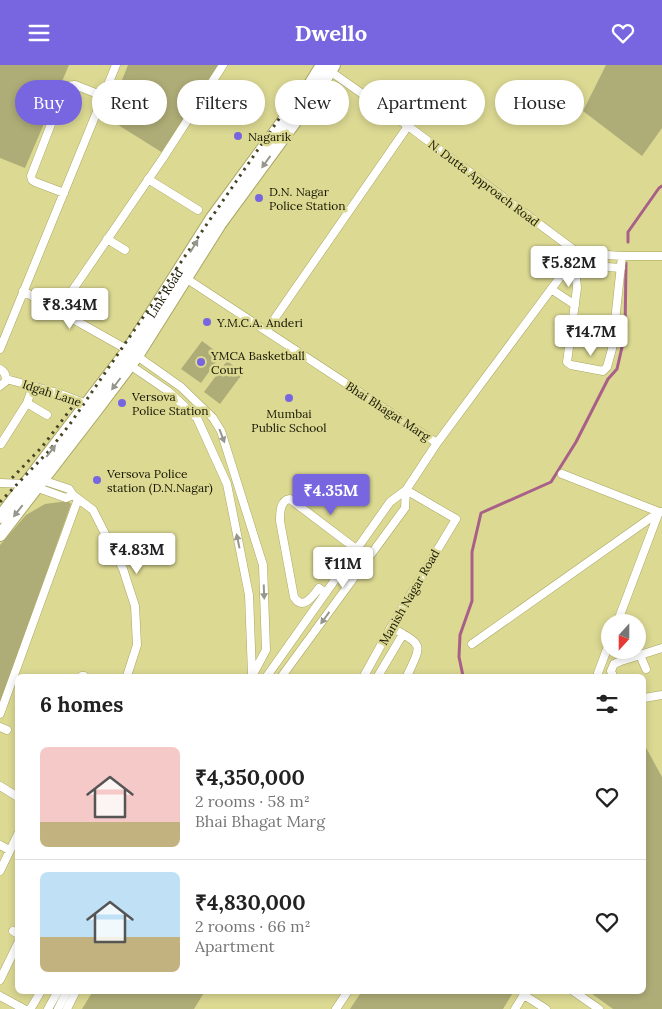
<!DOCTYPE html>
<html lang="en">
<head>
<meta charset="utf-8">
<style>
  :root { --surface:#fff; --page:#f2f2f2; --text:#222; --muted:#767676; --line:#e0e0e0; --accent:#7866e1 }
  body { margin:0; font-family:Lora,serif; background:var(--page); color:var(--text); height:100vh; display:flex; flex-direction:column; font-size:19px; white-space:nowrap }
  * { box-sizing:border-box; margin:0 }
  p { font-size:16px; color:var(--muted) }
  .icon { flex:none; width:28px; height:28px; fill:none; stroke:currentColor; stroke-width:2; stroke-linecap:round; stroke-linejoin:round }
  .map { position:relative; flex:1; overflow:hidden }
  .panel { position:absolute; left:15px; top:609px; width:631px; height:320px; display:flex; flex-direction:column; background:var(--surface); border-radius:8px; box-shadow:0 2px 8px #0003 }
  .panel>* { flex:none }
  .hud { position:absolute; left:15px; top:15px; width:632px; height:45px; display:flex; gap:10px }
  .needle { width:32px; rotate:201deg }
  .fabs { position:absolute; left:601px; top:549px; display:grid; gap:10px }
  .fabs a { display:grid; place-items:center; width:45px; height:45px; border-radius:50%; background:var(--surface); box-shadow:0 2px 8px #0003; font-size:25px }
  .price { position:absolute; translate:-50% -42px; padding:0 11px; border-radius:5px; background:#fff; color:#222; font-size:16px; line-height:32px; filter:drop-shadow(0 1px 2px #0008) }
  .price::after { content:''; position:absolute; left:50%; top:30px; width:15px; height:11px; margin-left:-8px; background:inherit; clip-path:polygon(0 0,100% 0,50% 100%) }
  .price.on { background:var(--accent); color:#fff }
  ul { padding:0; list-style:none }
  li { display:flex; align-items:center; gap:15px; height:125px; padding:0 25px }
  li+li { border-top:1px solid var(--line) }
  li span { display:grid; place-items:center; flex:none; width:140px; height:100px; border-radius:8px; color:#555 }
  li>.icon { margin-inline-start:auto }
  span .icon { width:60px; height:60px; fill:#fffc; stroke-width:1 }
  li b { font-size:21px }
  h2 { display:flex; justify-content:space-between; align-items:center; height:60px; padding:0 25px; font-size:21px }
  .pill { padding:0 18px; border-radius:22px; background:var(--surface); box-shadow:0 2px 8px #0003; font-size:18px; line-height:45px }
  .pill.on { background:var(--accent); color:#fff }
  header { display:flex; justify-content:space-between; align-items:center; height:65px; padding:0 25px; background:var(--accent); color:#fff; font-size:22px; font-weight:800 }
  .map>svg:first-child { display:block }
  .green { fill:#afad77 }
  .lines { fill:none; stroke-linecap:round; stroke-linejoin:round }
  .stream { stroke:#a86088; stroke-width:3 }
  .street-casing { stroke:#aaa763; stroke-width:9 }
  .primary-casing { stroke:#aaa763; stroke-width:14 }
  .street { stroke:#fff; stroke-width:8 }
  .primary { stroke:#fff; stroke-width:12 }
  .rail { stroke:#474424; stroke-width:3; stroke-dasharray:2.5 5; stroke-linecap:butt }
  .oneway { fill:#97968c }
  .poi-dot { fill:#7866e1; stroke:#dcd993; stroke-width:2 }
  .labels { text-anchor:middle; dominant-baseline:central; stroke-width:5; stroke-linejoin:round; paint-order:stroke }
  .poi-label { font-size:12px; fill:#171500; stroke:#dcd993; text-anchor:start }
  .street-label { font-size:12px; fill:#171500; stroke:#dcd993 }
</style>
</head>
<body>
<header><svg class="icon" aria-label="menu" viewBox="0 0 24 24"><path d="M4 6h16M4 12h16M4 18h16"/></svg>Dwello<svg class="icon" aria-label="heart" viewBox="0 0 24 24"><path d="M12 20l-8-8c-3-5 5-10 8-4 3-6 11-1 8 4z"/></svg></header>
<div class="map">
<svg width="662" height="944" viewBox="0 0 662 944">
  <rect width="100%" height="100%" fill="#dcd993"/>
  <path class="green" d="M 0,0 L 69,0 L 25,103 L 0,93 Z
    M 128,0 L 222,0 L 163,88 L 107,53 Z
    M 606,0 L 662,0 L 662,63 L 642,91 L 583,46 Z
    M 202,276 L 221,290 L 201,318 L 181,304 Z
    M 227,296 L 243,308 L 220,339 L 204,327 Z
    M 68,436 L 71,439 L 0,639 L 0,480 L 26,450 L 45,439 Z
    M 644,679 L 662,712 L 662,944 L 613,944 L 588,926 L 644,926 Z
    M 93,926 L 205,926 L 194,944 L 82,944 Z
    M 362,926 L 514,926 L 503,944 L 350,944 Z"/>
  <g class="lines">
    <path class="stream" d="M 628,177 L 628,167 L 659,123 L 662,121
      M 463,611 L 459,592 L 460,570 L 472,536 L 472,487 L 481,448 L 551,417 L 576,377 L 608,314 L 617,304 L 625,269 L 626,198"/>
    <defs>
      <path id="street" d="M 327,4 L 408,61 L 578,188 L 622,191 L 662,191
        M 148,114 L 198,145
        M 64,128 L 35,117 L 32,115 L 31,111 L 65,23 L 66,21 L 75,20 L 103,31
        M 107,174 L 125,185
        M 607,202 L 621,203
        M 566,204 L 576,213 L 577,223 L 567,297 L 571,300 L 603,306 L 607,302 L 612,284 L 622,191
        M 184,212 L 437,378 L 406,425 L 405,443 L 282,611
        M 551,224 L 575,240
        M 23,226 L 128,285
        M 59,245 L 163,93 L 223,0
        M 266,266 L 408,61
        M 0,284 L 116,0
        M 137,291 L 181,322 L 213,353 L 221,366 L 263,500 L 266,585 L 252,611
        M 130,300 L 168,326 L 197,353 L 227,419 L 249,530 L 252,609
        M 0,304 C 5,307 7,311 5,317 L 0,321
        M 6,314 L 58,328 L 89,340
        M 27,338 L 47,350
        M 437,378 L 578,188
        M 1,379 L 27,338 L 33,321
        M 562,409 L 659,447 L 617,558
        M 39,414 L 69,424 L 73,430 L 93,445 L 123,504 L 135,541 L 137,580 L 127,611
        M 0,418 L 27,419 L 66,433 L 73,430
        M 326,528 L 319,523 C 313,531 303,546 294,532 L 280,456 C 280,448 280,435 290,434 L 368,493
        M 391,562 C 423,581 423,577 407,611
        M 472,579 L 659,447 L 662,447
        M 640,590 L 646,604
        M 598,608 L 610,576
        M 82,611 L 84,611
        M 267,611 L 390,437 L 406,425
        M 364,611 L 391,562 L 456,454 L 406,425
        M 378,611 L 403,569
        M 613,611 L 611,606 L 614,599 L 621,596 L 662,583
        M 644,633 L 662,630
        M 0,649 L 78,434
        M 0,662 L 7,665
        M 0,721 L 18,732
        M 0,780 L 9,785
        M 0,806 L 18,769
        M 13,866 L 18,869
        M 0,915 L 18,878
        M 573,926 L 599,944
        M 524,930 L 546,944
        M 0,931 L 24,944
        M 29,944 L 31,943 L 41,926
        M 48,944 L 58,926
        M 58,944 L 67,926
        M 67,944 L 76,926
        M 336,944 L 348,926
        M 515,944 L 526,926"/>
      <g id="primary">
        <path id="s1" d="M 0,452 L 128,285 L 212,153 L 311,18 L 322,0"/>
        <path d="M 0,470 L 97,344 L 137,291 L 220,159 L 319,24 L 334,0"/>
      </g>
    </defs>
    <use href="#street" class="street-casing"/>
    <use href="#primary" class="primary-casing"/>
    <use href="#street" class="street"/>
    <use href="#primary" class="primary"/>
    <path class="rail" d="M 12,413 L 42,382 L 79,333
      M 0,437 L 48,387 L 70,359 L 283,48"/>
  </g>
  <defs><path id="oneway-solid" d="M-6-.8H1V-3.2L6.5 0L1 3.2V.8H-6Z" transform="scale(1.25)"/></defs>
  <g class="oneway">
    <use href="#oneway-solid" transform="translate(266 97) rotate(126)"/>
    <use href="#oneway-solid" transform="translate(194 181) rotate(-58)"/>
    <use href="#oneway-solid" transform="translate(116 319) rotate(127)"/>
    <use href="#oneway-solid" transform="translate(222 371) rotate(69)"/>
    <use href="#oneway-solid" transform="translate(51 386) rotate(-52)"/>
    <use href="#oneway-solid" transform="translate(18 446) rotate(128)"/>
    <use href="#oneway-solid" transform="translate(238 476) rotate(-102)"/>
    <use href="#oneway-solid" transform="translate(264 527) rotate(88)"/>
    <use href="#oneway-solid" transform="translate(325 553) rotate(126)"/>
  </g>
  <g class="poi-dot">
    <circle cx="238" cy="71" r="5"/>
    <circle cx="259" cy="133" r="5"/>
    <circle cx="207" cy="257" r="5"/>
    <circle cx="201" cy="297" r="5"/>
    <circle cx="289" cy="333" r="5"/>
    <circle cx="122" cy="338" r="5"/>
    <circle cx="97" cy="415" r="5"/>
  </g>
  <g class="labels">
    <g class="poi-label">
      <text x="248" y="71">Nagarik</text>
      <text x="269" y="126">D.N. Nagar<tspan x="269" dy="14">Police Station</tspan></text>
      <text x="217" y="257">Y.M.C.A. Anderi</text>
      <text x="211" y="290">YMCA Basketball<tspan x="211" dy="14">Court</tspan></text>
      <text x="132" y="331">Versova<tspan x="132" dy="14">Police Station</tspan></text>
      <text x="289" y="348" text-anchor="middle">Mumbai<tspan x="289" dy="14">Public School</tspan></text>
      <text x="107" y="408">Versova Police<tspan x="107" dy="14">station (D.N.Nagar)</tspan></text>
    </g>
    <g class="street-label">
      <text transform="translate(484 118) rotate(37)">N. Dutta Approach Road</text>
      <text stroke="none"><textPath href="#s1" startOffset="278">Link Road</textPath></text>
      <text transform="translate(52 328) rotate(18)">Idgah Lane</text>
      <text transform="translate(388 346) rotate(33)">Bhai Bhagat Marg</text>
      <text transform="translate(409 532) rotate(-60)">Manish Nagar Road</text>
    </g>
  </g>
</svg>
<div class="fabs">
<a><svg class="needle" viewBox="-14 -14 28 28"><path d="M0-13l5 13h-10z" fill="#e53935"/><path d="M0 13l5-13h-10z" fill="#767676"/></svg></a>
</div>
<b class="price" style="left:569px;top:223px">₹5.82M</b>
<b class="price" style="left:70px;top:265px">₹8.34M</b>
<b class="price" style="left:591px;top:292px">₹14.7M</b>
<b class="price on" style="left:331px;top:451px">₹4.35M</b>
<b class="price" style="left:137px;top:510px">₹4.83M</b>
<b class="price" style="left:343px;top:524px">₹11M</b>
<div class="hud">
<a class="pill on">Buy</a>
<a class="pill">Rent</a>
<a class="pill">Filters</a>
<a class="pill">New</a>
<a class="pill">Apartment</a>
<a class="pill">House</a>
</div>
<section class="panel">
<h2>6 homes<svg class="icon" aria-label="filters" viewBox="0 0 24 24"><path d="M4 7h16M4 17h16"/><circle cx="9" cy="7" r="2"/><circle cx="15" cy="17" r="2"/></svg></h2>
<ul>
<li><span style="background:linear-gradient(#f6c9c9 75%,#c2b280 0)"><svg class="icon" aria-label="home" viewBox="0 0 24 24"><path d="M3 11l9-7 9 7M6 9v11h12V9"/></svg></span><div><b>₹4,350,000</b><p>2 rooms · 58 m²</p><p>Bhai Bhagat Marg</p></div><svg class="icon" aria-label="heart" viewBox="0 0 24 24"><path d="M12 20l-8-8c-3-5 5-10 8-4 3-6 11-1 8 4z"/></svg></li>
<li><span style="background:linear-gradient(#bfe0f5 65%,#c2b280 0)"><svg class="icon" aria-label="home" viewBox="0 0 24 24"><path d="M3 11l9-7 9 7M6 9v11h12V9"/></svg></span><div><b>₹4,830,000</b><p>2 rooms · 66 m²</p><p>Apartment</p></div><svg class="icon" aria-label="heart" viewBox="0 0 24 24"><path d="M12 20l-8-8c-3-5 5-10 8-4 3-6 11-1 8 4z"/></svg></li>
</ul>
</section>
</div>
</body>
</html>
